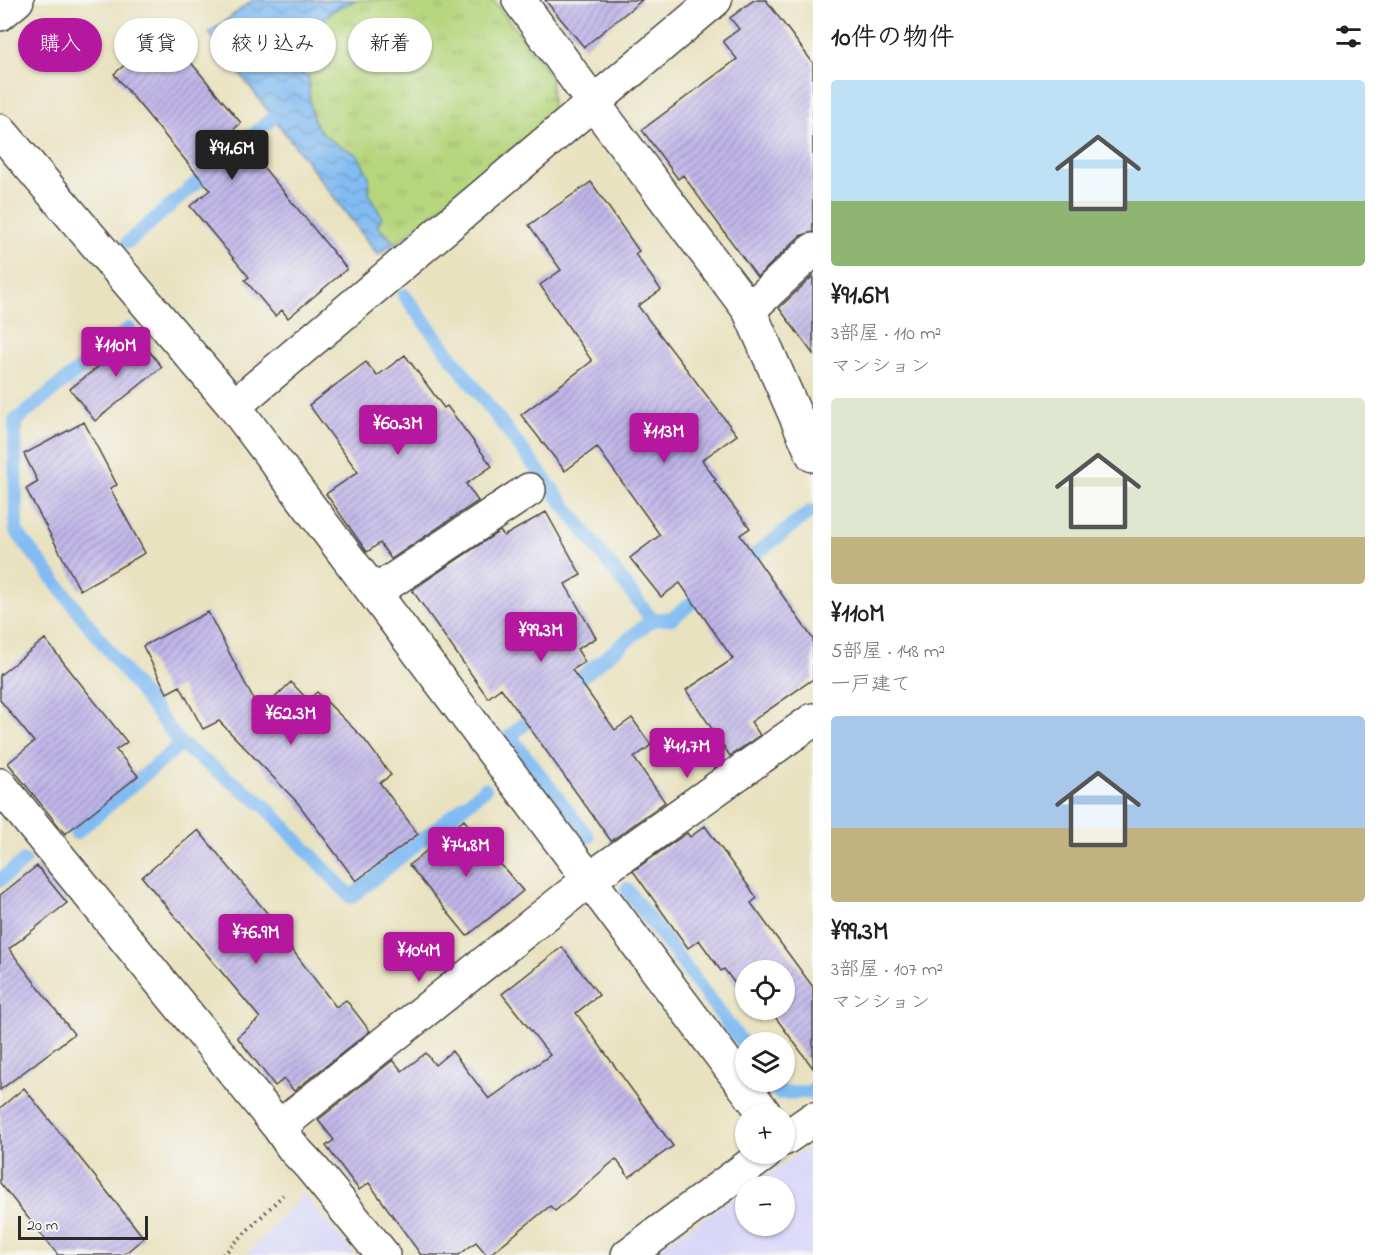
<!DOCTYPE html>
<html lang="ja">
<head>
<meta charset="utf-8">
<style>
  :root { --surface:#fff; --page:#f6f6f6; --text:#202124; --muted:#757577; --accent:#b5179e }
  body { margin:0; font-family:"Indie Flower","Klee One",sans-serif; background:var(--page); color:var(--text); height:100vh; display:flex; flex-direction:column; font-size:22px; white-space:nowrap }
  * { box-sizing:border-box; margin:0 }
  p { font-size:20px; color:var(--muted) }
  .icon { flex:none; width:33px; height:33px; fill:none; stroke:currentColor; stroke-width:2; stroke-linecap:round; stroke-linejoin:round }
  .map { position:relative; flex:1; overflow:hidden }
  .side { display:flex; flex-direction:column; background:var(--surface); width:570px }
  .side>* { flex:none }
  .top-card { position:absolute; left:18px; top:18px; width:570px; height:54px; display:flex; gap:12px }
  .tools { position:absolute; left:735px; top:960px; display:grid; gap:12px }
  .tools a { display:grid; place-items:center; width:60px; height:60px; border-radius:50%; background:var(--surface); box-shadow:0 2px 4px #0004; font-size:30px }
  .scale { position:absolute; left:18px; bottom:15px; width:130px; box-sizing:border-box; padding-left:6px; border:3px solid #2b2b2b; border-top:0; font-size:16px; line-height:21px; white-space:nowrap; color:#2b2b2b; -webkit-text-stroke:4px #f6f6f2; paint-order:stroke }
  .price { position:absolute; translate:-50% -51px; padding:0 14px; border-radius:6px; background:var(--accent); color:#fff; font-size:20px; line-height:39px; filter:drop-shadow(0 2px 3px #0008) }
  .price::after { content:''; position:absolute; left:50%; top:36px; width:18px; height:14px; margin-left:-9px; background:inherit; clip-path:polygon(0 0,100% 0,50% 100%) }
  .price.on { background:#222; color:#fff }
  ul { padding:0; list-style:none }
  li { display:grid; align-content:center; gap:12px; height:318px; padding:0 18px }
  li span { display:grid; place-items:center; height:186px; border-radius:6px; color:#555 }
  li>.icon { margin-inline-start:auto }
  span .icon { width:108px; height:108px; fill:#fffc; stroke-width:1 }
  li b { font-size:26px }
  h2 { display:flex; justify-content:space-between; align-items:center; height:72px; padding:0 18px; font-size:26px }
  .pill { padding:0 21px; border-radius:27px; background:var(--surface); box-shadow:0 2px 4px #0004; font-size:21px; line-height:54px }
  .pill.on { background:var(--accent); color:#fff }
  main { display:flex; flex:1; min-height:0 }
  .map>svg:first-child { display:block }
  .built { fill:#d9d7f8 }
  .grass { fill:url(#grass-tufts); stroke:#708054; stroke-width:1.5 }
  .water { fill:url(#water-waves); stroke:#56738e; stroke-width:1.5 }
  .lines { fill:none; stroke-linecap:round; stroke-linejoin:round }
  .stream { stroke:#81bbf2; stroke-width:14 }
  .building { fill:url(#building-hatch) }
  .minor-casing { stroke:#484641; stroke-width:36 }
  .path { stroke:#484641; stroke-width:4; stroke-dasharray:1.5 4.5; stroke-linecap:butt }
  .minor { stroke:#fff; stroke-width:33 }
</style>
</head>
<body>
<main>
<div class="map">
<svg width="813" height="1255" viewBox="0 0 813 1255">
  <defs>
    <pattern id="grass-tufts" width="24" height="20" patternUnits="userSpaceOnUse" patternTransform="scale(1.5)"><rect width="24" height="20" fill="#b6d67e"/><path d="M3 7l-1-3M5 7V3M7 7l1-3M15 17l-1-3M17 17v-4M19 17l1-3" fill="none" stroke="#9db86d"/></pattern>
    <pattern id="water-waves" width="16" height="10" patternUnits="userSpaceOnUse" patternTransform="scale(1.5)"><rect width="16" height="10" fill="#81bbf2"/><path d="M0 5q4-4 8 0t8 0" fill="none" stroke="#6a98c4"/></pattern>
    <pattern id="building-hatch" width="6" height="6" patternUnits="userSpaceOnUse" patternTransform="scale(1.5)"><rect width="6" height="6" fill="#c0b6e9"/><path d="M-1 1l2-2M0 6l6-6M5 7l2-2" fill="none" stroke="#9c94bd"/></pattern>
  </defs>
  <rect width="100%" height="100%" fill="#f6f6f2"/>
  <filter id="ink" filterUnits="userSpaceOnUse"><feTurbulence type="fractalNoise" baseFrequency=".0167" numOctaves="2"/><feDisplacementMap in="SourceGraphic" scale="12" xChannelSelector="R" yChannelSelector="G"/><feConvolveMatrix kernelMatrix="1 2 1 2 8 2 1 2 1" color-interpolation-filters="sRGB"/></filter>
  <filter id="wash" filterUnits="userSpaceOnUse"><feTurbulence type="fractalNoise" baseFrequency=".008" numOctaves="4" result="noise"/><feDisplacementMap in="SourceGraphic" scale="24" xChannelSelector="R" yChannelSelector="G"/><feGaussianBlur stdDeviation="1.35" result="paint"/><feColorMatrix in="noise" values="0 0 0 0 0 0 0 0 0 0 0 0 0 0 0 0 0 1.4 0 .05"/><feComposite in="paint" operator="in"/></filter>
  <g filter="url(#wash)">
    <rect width="100%" height="100%" fill="#e9e2c0"/>
    <path class="built" d="M 813,1144 L 813,1255 L 648,1255 L 745,1190 L 746,1226 L 784,1226 L 784,1186 L 750,1186 Z
      M 303,1193 L 354,1255 L 246,1255 Z"/>
    <path class="grass" d="M 253,0 L 493,0 L 551,76 L 552,115 L 407,235 L 378,255 L 209,33 Z"/>
    <path class="water" d="M 253,0 L 356,0 C 333,10 321,13 317,40 L 288,33 L 282,71 L 309,76 C 309,122 313,135 357,154 L 369,176 L 369,194 L 382,217 L 377,226 L 395,243 L 378,255 L 209,33 Z"/>
    <g class="lines">
      <path class="stream" d="M 230,154 L 273,118
        M 128,242 L 215,167
        M 404,295 L 652,620
        M 129,329 L 15,421 L 16,531 L 181,744
        M 740,566 L 811,511
        M 564,691 L 652,620 L 672,618 L 706,592
        M 540,711 L 510,736 L 588,837
        M 76,833 L 181,744 L 265,806 L 351,897 L 485,789
        M 0,880 L 24,861
        M 627,889 L 746,1048
        M 770,1082 L 779,1093 L 810,1092 L 813,1089"/>
    </g>
    <g id="blocks">
      <path class="building" d="M 545,0 L 642,0 L 584,47 Z
        M 754,0 L 766,0 L 813,63 L 813,232 L 800,236 L 757,277 L 683,175 L 678,179 L 642,130 L 737,59 L 723,41 L 739,29 L 730,18 Z
        M 165,31 L 241,123 L 233,130 L 347,269 L 288,318 L 282,310 L 275,316 L 245,280 L 249,277 L 190,206 L 210,190 L 114,74 Z
        M 591,182 L 639,251 L 635,254 L 661,290 L 638,306 L 737,435 L 702,460 L 716,480 L 714,481 L 750,528 L 740,535 L 813,639 L 813,679 L 751,722 L 760,735 L 730,756 L 686,690 L 733,659 L 680,583 L 661,597 L 630,558 L 660,535 L 597,447 L 565,471 L 521,415 L 592,361 L 540,285 L 561,270 L 529,225 Z
        M 813,276 L 813,354 L 779,308 Z
        M 137,336 L 162,367 L 95,421 L 70,389 Z
        M 405,355 L 444,408 L 447,406 L 492,466 L 466,484 L 478,501 L 391,559 L 380,543 L 367,552 L 326,494 L 358,472 L 309,405 L 366,362 L 377,376 Z
        M 84,422 L 117,485 L 110,488 L 145,553 L 80,590 L 26,489 L 38,482 L 24,454 Z
        M 546,512 L 581,575 L 565,584 L 596,638 L 577,649 L 585,662 L 572,670 L 615,730 L 632,718 L 651,745 L 634,758 L 665,802 L 611,841 L 501,688 L 488,698 L 412,590 L 500,531 L 504,536 Z
        M 208,612 L 260,712 L 291,682 L 308,700 L 317,692 L 364,739 L 391,775 L 380,783 L 418,834 L 356,881 L 297,802 L 219,721 L 203,729 L 180,686 L 167,693 L 143,646 Z
        M 45,639 L 127,742 L 116,750 L 138,776 L 65,834 L 8,763 L 34,742 L 0,700 L 0,675 Z
        M 464,820 L 523,891 L 467,936 L 409,865 Z
        M 705,826 L 757,898 L 751,903 L 813,987 L 813,1068 L 770,1010 L 784,1010 L 784,970 L 746,970 L 746,998 L 724,969 L 721,971 L 699,940 L 688,948 L 633,871 L 687,833 L 690,837 Z
        M 198,830 L 287,937 L 284,939 L 336,1007 L 346,1000 L 370,1031 L 294,1091 L 284,1079 L 275,1086 L 237,1037 L 260,1018 L 142,877 Z
        M 37,866 L 67,903 L 9,949 L 74,1034 L 0,1090 L 0,895 Z
        M 562,947 L 599,995 L 576,1013 L 673,1146 L 629,1177 L 616,1159 L 555,1211 L 550,1206 L 489,1255 L 487,1255 L 476,1242 L 459,1255 L 421,1255 L 369,1183 L 359,1190 L 326,1146 L 334,1140 L 318,1120 L 393,1060 L 402,1071 L 426,1053 L 435,1065 L 452,1051 L 489,1099 L 550,1055 L 502,994 Z
        M 24,1088 L 144,1238 L 123,1255 L 58,1255 L 0,1183 L 0,1108 Z"/>
    </g>
  </g>
  <g filter="url(#ink)">
    <use href="#blocks" fill-opacity="0" stroke="#484641" stroke-width="1.5"/>
    <g class="lines">
      <defs>
        <path id="minor" d="M 519,0 L 594,104 L 749,310 L 813,455
          M 0,14 L 17,0
          M 0,131 L 234,406 L 765,1114
          M 749,310 L 813,250
          M 234,406 L 715,0
          M 375,592 L 529,490
          M 0,785 L 279,1127 L 294,1149 L 311,1167 L 383,1255
          M 279,1127 L 590,879 L 813,720
          M 784,1139 L 813,1119
          M 628,1255 L 765,1154"/>
      </defs>
      <use href="#minor" class="minor-casing"/>
      <path class="path" d="M 223,1255 L 283,1195"/>
      <use href="#minor" class="minor"/>
    </g>
  </g>
</svg>
<div class="tools">
<a><svg class="icon" aria-label="locate" viewBox="0 0 24 24"><circle cx="12" cy="12" r="6"/><path d="M12 2v4M12 18v4M2 12h4M18 12h4"/></svg></a>
<a><svg class="icon" aria-label="layers" viewBox="0 0 24 24"><path d="M12 4l9 5-9 5-9-5zM3 14l9 5 9-5"/></svg></a>
<a>+</a>
<a>−</a>
</div>
<div class="scale">20 m</div>
<b class="price on" style="left:232px;top:181px">¥91.6M</b>
<b class="price" style="left:116px;top:378px">¥110M</b>
<b class="price" style="left:398px;top:456px">¥60.3M</b>
<b class="price" style="left:664px;top:464px">¥113M</b>
<b class="price" style="left:541px;top:663px">¥99.3M</b>
<b class="price" style="left:291px;top:746px">¥62.3M</b>
<b class="price" style="left:687px;top:779px">¥41.7M</b>
<b class="price" style="left:466px;top:878px">¥74.8M</b>
<b class="price" style="left:256px;top:965px">¥76.9M</b>
<b class="price" style="left:419px;top:983px">¥104M</b>
<div class="top-card">
<a class="pill on">購入</a>
<a class="pill">賃貸</a>
<a class="pill">絞り込み</a>
<a class="pill">新着</a>
</div>
</div>
<section class="side">
<h2>10件の物件<svg class="icon" aria-label="filters" viewBox="0 0 24 24"><path d="M4 7h16M4 17h16"/><circle cx="9" cy="7" r="2"/><circle cx="15" cy="17" r="2"/></svg></h2>
<ul>
<li><span style="background:linear-gradient(#bfe0f5 65%,#8fb573 0)"><svg class="icon" aria-label="home" viewBox="0 0 24 24"><path d="M3 11l9-7 9 7M6 9v11h12V9"/></svg></span><div><b>¥91.6M</b><p>3部屋 · 110 m²</p><p>マンション</p></div></li>
<li><span style="background:linear-gradient(#dfe7d0 75%,#c2b280 0)"><svg class="icon" aria-label="home" viewBox="0 0 24 24"><path d="M3 11l9-7 9 7M6 9v11h12V9"/></svg></span><div><b>¥110M</b><p>5部屋 · 148 m²</p><p>一戸建て</p></div></li>
<li><span style="background:linear-gradient(#a9c7e8 60%,#c2b280 0)"><svg class="icon" aria-label="home" viewBox="0 0 24 24"><path d="M3 11l9-7 9 7M6 9v11h12V9"/></svg></span><div><b>¥99.3M</b><p>3部屋 · 107 m²</p><p>マンション</p></div></li>
</ul>
</section>
</main>
</body>
</html>
